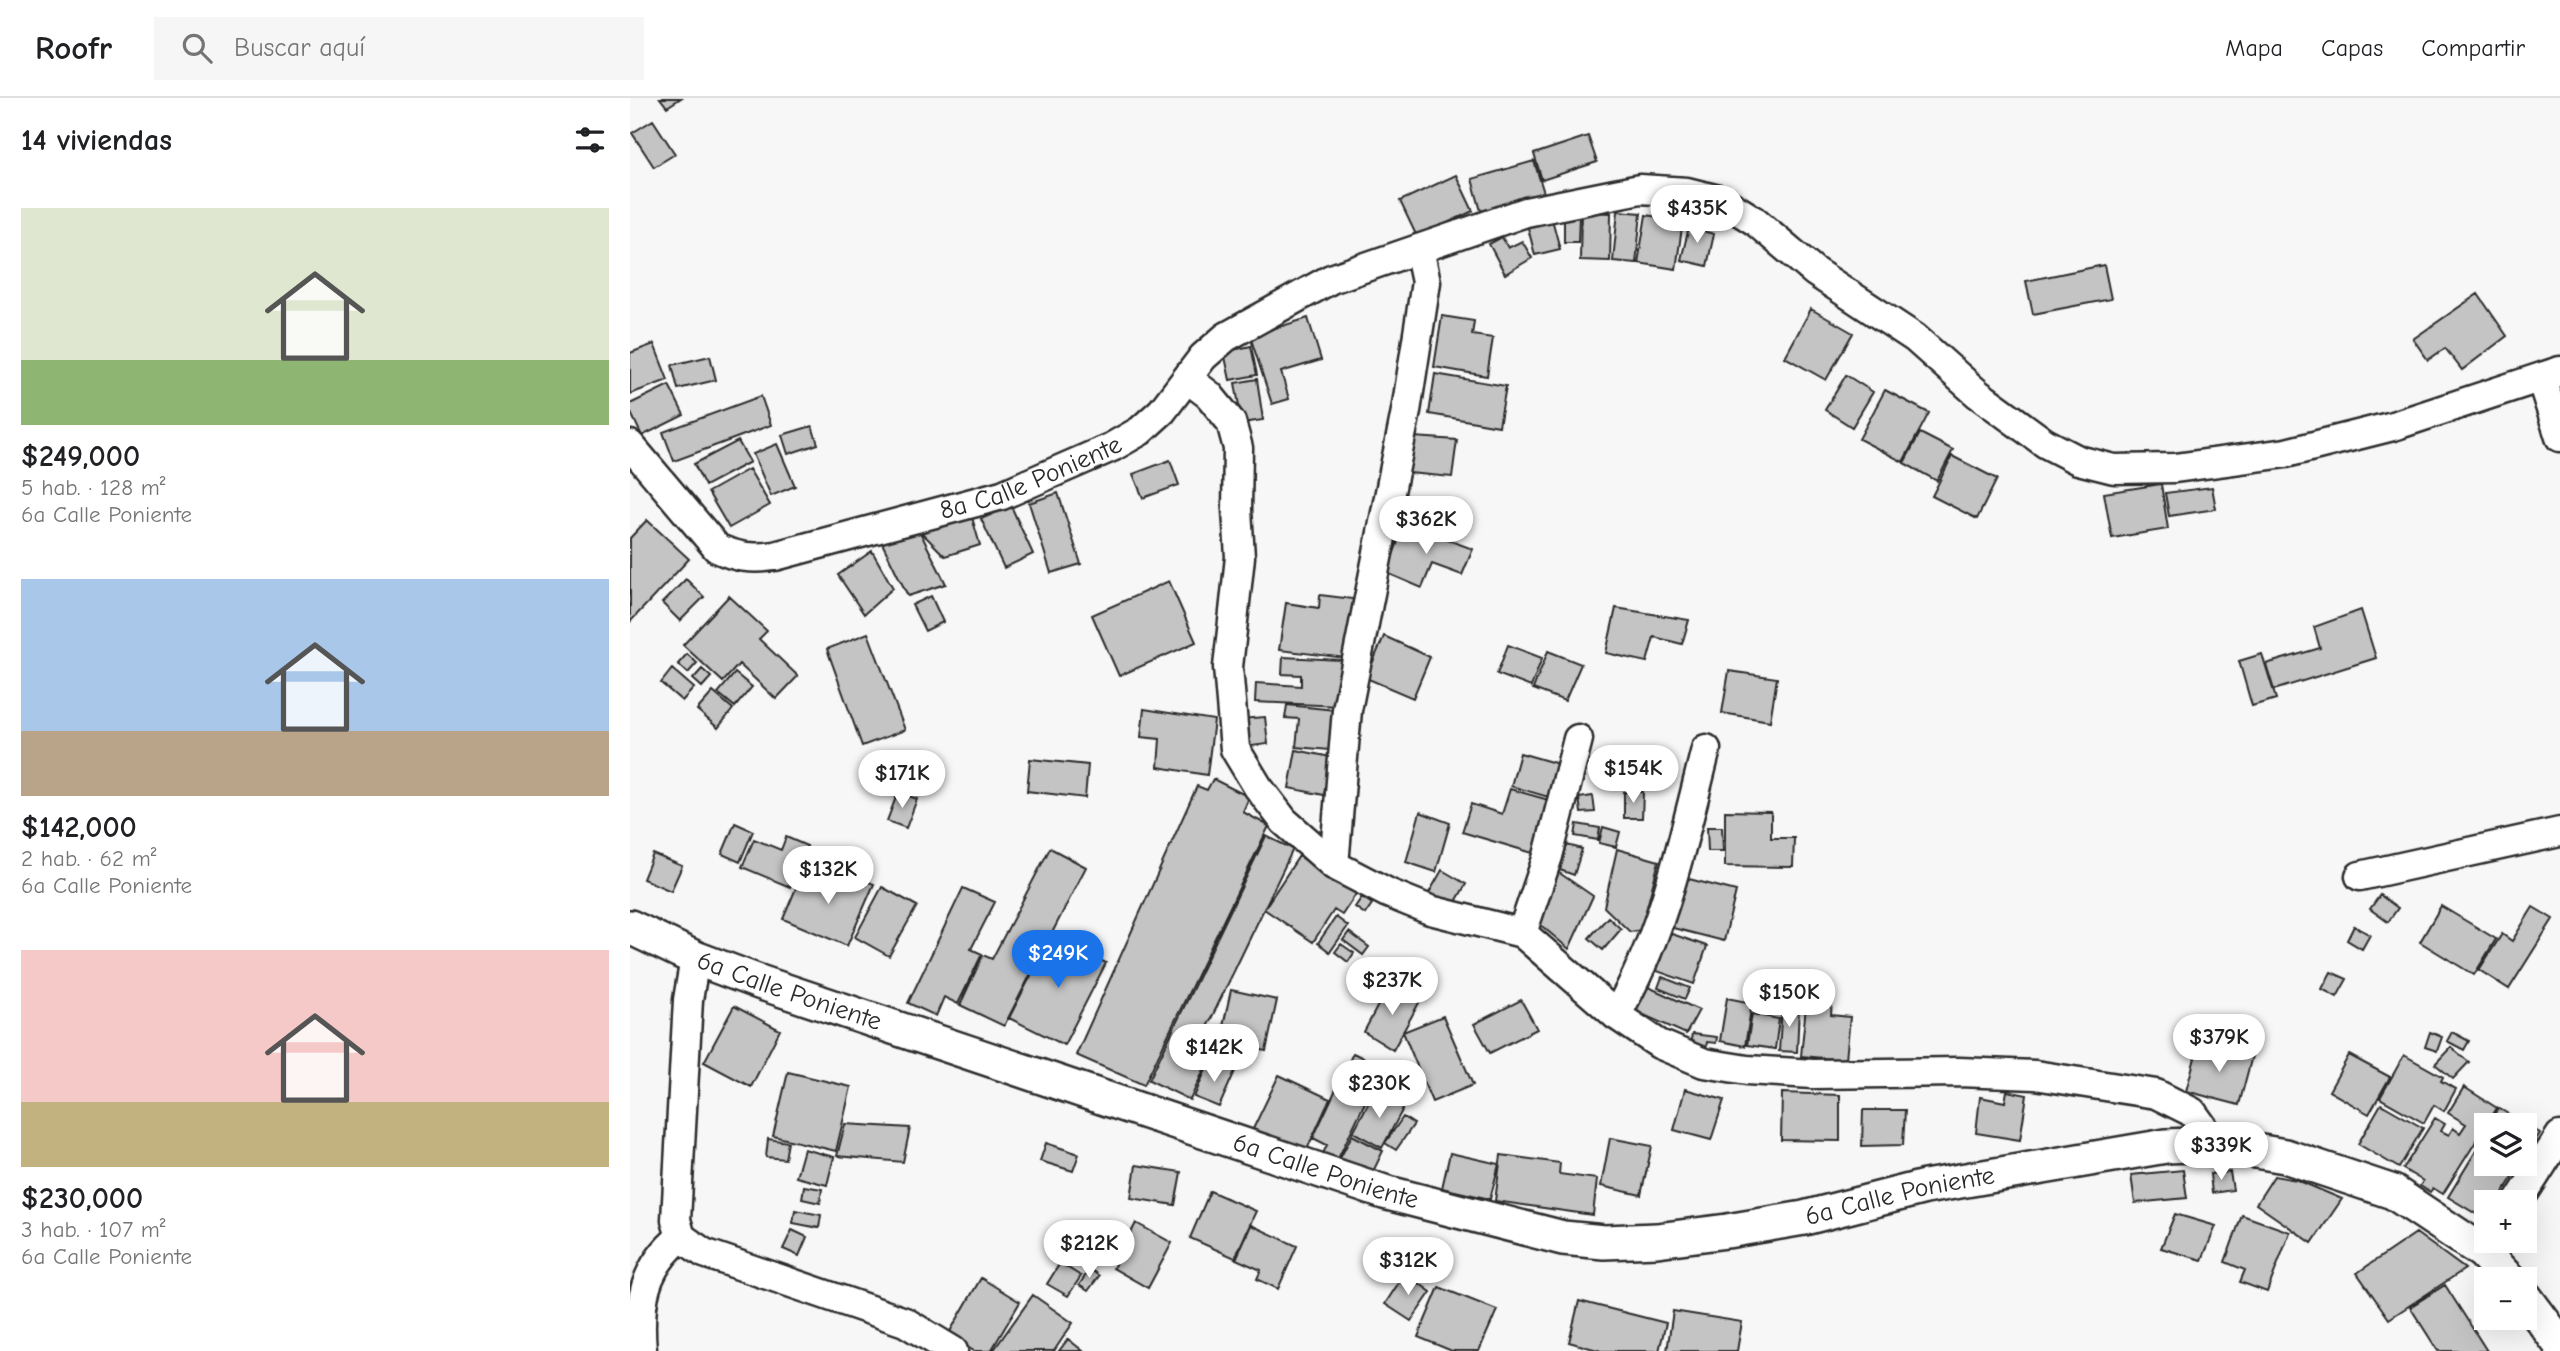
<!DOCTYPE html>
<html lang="es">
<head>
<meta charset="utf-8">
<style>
  :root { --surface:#fff; --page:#f6f6f6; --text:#202124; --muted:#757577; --line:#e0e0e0; --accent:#1a73e8 }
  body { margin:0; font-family:"Comic Neue",sans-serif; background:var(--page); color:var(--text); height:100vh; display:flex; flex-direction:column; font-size:26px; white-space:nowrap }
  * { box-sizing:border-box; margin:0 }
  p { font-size:23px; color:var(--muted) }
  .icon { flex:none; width:38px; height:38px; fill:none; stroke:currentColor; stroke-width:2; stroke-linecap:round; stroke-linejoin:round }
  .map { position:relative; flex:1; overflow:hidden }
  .details { display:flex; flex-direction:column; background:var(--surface); width:630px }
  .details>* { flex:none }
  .controls { position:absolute; left:1844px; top:1015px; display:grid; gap:14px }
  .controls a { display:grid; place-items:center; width:63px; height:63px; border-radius:0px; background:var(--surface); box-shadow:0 7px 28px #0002; font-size:35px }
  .price { position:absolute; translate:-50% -60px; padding:0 16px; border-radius:24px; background:#fff; color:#222; font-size:23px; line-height:46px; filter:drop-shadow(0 2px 4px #0008) }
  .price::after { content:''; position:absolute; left:50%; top:42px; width:21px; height:16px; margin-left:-10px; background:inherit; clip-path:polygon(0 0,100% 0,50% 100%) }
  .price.current { background:var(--accent); color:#fff }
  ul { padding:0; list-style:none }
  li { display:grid; align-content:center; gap:14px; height:371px; padding:0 21px }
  li span { display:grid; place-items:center; height:217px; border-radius:0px; color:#555 }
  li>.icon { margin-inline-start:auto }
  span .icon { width:126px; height:126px; fill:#fffc; stroke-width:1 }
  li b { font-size:30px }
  h2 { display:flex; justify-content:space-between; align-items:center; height:84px; padding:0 21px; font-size:30px }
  header { display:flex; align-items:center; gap:42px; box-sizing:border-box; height:98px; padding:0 35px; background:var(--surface); border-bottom:2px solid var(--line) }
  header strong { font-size:33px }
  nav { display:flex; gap:38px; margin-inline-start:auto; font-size:24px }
  .search { width:490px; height:63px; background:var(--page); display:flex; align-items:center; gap:18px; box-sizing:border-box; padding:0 24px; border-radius:0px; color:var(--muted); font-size:26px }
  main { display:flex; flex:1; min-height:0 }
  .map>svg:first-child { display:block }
  .building { fill:#c4c4c4; stroke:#2b2b2b; stroke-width:2 }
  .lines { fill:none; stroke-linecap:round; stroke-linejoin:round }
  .minor-casing { stroke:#2b2b2b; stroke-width:33 }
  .tertiary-casing { stroke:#2b2b2b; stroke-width:38 }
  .minor { stroke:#fff; stroke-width:28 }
  .tertiary { stroke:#fff; stroke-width:33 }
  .labels { text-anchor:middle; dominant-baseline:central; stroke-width:7; stroke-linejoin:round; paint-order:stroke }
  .street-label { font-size:26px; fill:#2b2b2b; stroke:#fff }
</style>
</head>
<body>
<header>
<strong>Roofr</strong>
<div class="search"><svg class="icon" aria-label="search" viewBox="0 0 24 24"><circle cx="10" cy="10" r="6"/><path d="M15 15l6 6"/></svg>Buscar aquí</div>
<nav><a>Mapa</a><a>Capas</a><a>Compartir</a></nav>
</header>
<main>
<section class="details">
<h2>14 viviendas<svg class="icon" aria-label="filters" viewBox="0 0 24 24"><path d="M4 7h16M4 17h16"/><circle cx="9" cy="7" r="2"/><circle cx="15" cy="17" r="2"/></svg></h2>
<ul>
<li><span style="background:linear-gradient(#dfe7d0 70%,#8fb573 0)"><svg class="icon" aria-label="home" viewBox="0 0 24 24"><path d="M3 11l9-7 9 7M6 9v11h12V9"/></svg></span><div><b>$249,000</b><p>5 hab. · 128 m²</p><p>6a Calle Poniente</p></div></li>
<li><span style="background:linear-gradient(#a9c7e8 70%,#b9a48a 0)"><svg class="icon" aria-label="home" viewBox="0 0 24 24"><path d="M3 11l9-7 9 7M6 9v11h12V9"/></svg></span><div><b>$142,000</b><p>2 hab. · 62 m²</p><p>6a Calle Poniente</p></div></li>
<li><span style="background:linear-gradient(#f6c9c9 70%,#c2b280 0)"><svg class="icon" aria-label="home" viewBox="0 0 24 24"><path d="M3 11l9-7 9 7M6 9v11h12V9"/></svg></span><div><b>$230,000</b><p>3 hab. · 107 m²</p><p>6a Calle Poniente</p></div></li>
</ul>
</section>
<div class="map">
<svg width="1930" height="1253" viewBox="0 0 1930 1253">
  <rect width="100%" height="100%" fill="#f7f7f7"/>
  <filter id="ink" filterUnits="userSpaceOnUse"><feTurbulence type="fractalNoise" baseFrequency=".0143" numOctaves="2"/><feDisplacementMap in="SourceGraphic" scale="14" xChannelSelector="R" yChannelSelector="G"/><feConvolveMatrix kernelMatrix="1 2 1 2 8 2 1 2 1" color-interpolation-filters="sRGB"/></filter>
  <g filter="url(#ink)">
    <path class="building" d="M 30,0 L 51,0 L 37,9 Z
      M 23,22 L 45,56 L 24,69 L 2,35 Z
      M 958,38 L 967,64 L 912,82 L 904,56 Z
      M 904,63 L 914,95 L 851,113 L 842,81 Z
      M 826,77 L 843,113 L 787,139 L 770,103 Z
      M 988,113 L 1011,115 L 1006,165 L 983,163 Z
      M 951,114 L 981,115 L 980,163 L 950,162 Z
      M 934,116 L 949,116 L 948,144 L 934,144 Z
      M 1016,117 L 1053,123 L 1046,171 L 1008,165 Z
      M 922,121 L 930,151 L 905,157 L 897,126 Z
      M 1061,121 L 1070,124 L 1068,132 L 1084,136 L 1077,168 L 1051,162 Z
      M 872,139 L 878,150 L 892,143 L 902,160 L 875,176 L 859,146 Z
      M 1474,167 L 1481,201 L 1403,216 L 1396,183 Z
      M 1848,196 L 1877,238 L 1832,272 L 1815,250 L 1798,262 L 1783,241 Z
      M 1181,211 L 1223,235 L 1196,282 L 1155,259 Z
      M 812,218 L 844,223 L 842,237 L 863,240 L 857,278 L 804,269 Z
      M 678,220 L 691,262 L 651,274 L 659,301 L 642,306 L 620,238 Z
      M 24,246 L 38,282 L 0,296 L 0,255 Z
      M 621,248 L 627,277 L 600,282 L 594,254 Z
      M 80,258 L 86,282 L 48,291 L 42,267 Z
      M 805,276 L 876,288 L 869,328 L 799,316 Z
      M 1216,277 L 1243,294 L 1222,329 L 1195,312 Z
      M 627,281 L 633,322 L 612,325 L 605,285 Z
      M 39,287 L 54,317 L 12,338 L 0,313 L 0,306 Z
      M 1255,292 L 1299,315 L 1273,364 L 1229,341 Z
      M 131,298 L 141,327 L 44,363 L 33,334 Z
      M 182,328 L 188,346 L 158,356 L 152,337 Z
      M 1290,335 L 1323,352 L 1307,383 L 1274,365 Z
      M 784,339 L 827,342 L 822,379 L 779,375 Z
      M 108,343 L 120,364 L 75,388 L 64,366 Z
      M 147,346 L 165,388 L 141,398 L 123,356 Z
      M 1322,358 L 1367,381 L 1347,421 L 1302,398 Z
      M 540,362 L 549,387 L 513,400 L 503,376 Z
      M 119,371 L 140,407 L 99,430 L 78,394 Z
      M 1531,386 L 1538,431 L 1482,440 L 1474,395 Z
      M 1582,389 L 1586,411 L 1539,418 L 1535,395 Z
      M 428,395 L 451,466 L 421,475 L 399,405 Z
      M 381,408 L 403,456 L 374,470 L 351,421 Z
      M 341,416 L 350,447 L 315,458 L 289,432 Z
      M 17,422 L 59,461 L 0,524 L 0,440 Z
      M 774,426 L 843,451 L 832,477 L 802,466 L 792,490 L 757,475 Z
      M 289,432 L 316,486 L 278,498 L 252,445 Z
      M 242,453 L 263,490 L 234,516 L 208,477 Z
      M 56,481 L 74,499 L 50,523 L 32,505 Z
      M 539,483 L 566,544 L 489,578 L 462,517 Z
      M 690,497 L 723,501 L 716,560 L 649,552 L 656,505 L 689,510 Z
      M 99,498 L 137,533 L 129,541 L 168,578 L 146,601 L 109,566 L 93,584 L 53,547 Z
      M 301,498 L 313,524 L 295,533 L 282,507 Z
      M 986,510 L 1059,522 L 1052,546 L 1024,539 L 1017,564 L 976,555 Z
      M 1731,512 L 1746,560 L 1644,592 L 1636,566 L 1690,550 L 1684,529 Z
      M 238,535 L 275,632 L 232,648 L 197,551 Z
      M 754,538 L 800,559 L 783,600 L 736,580 Z
      M 878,547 L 912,560 L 901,589 L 867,576 Z
      M 918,553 L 951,566 L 935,603 L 903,591 Z
      M 57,556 L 67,565 L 58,575 L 48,566 Z
      M 1632,556 L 1646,601 L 1622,608 L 1609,563 Z
      M 653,559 L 711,562 L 709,608 L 625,604 L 626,585 L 671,588 L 671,577 L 652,576 Z
      M 42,571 L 64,590 L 52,603 L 31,585 Z
      M 72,571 L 81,579 L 72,589 L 63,581 Z
      M 1099,573 L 1147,580 L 1140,623 L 1092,615 Z
      M 105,575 L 122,589 L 105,609 L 88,595 Z
      M 83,594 L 103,611 L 88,630 L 67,612 Z
      M 657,607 L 705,612 L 700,652 L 666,649 L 669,621 L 655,620 Z
      M 514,611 L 584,622 L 577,677 L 528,669 L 530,641 L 511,639 Z
      M 635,619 L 638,646 L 614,649 L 610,621 Z
      M 666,652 L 701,659 L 694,697 L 659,690 Z
      M 890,655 L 932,667 L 922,700 L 881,688 Z
      M 400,661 L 458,667 L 455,700 L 397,693 Z
      M 583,681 L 619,699 L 613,714 L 639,728 L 514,987 L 446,957 L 567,688 L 577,692 Z
      M 880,691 L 922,703 L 906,756 L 832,734 L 841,706 L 872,716 Z
      M 268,694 L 287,701 L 276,730 L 257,723 Z
      M 994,694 L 1013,694 L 1012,720 L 994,720 Z
      M 963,698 L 965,714 L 951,715 L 949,700 Z
      M 1095,713 L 1141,714 L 1141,740 L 1164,740 L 1163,769 L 1095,768 Z
      M 790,714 L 820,725 L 806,774 L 776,764 Z
      M 105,725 L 123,733 L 110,764 L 92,756 Z
      M 947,726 L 970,730 L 968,742 L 945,738 Z
      M 973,729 L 990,734 L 986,749 L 969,745 Z
      M 1077,729 L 1092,729 L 1093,753 L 1078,753 Z
      M 636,738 L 663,751 L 564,956 L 578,963 L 560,1002 L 519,982 Z
      M 156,739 L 177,748 L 160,789 L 112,769 L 124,741 L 151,752 Z
      M 937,747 L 952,751 L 944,777 L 930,772 Z
      M 420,750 L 456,769 L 374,928 L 330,907 L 353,857 L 362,861 Z
      M 987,751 L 1029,763 L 1011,832 L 1000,834 L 974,809 Z
      M 23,756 L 52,768 L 41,793 L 13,781 Z
      M 669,758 L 726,796 L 712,817 L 704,812 L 683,844 L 634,811 Z
      M 174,771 L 216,789 L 221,777 L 244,786 L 217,848 L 153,821 Z
      M 812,772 L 836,786 L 823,809 L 799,795 Z
      M 928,774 L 963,798 L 939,851 L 907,824 Z
      M 1055,780 L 1106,793 L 1094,843 L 1043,830 Z
      M 252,789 L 287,808 L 259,858 L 225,839 Z
      M 333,790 L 365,804 L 341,851 L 352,856 L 328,906 L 314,899 L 306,918 L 278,905 Z
      M 1750,797 L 1768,810 L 1758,824 L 1740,811 Z
      M 732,799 L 742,806 L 735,816 L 725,809 Z
      M 1811,808 L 1866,841 L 1844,877 L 1790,844 Z
      M 1903,809 L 1923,821 L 1879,891 L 1849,872 L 1872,836 L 1882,843 Z
      M 706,819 L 718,828 L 700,854 L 688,845 Z
      M 978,819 L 991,831 L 973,852 L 959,840 Z
      M 1724,828 L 1740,837 L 1732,851 L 1717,842 Z
      M 719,834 L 739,849 L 733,857 L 713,842 Z
      M 1039,835 L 1077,848 L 1064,886 L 1027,873 Z
      M 422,837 L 476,865 L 434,947 L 379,920 Z
      M 711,846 L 724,855 L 718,864 L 705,854 Z
      M 1701,874 L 1717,881 L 1707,899 L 1692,891 Z
      M 1032,879 L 1060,890 L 1055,901 L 1028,890 Z
      M 759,886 L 790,903 L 763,952 L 734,934 Z
      M 1016,888 L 1069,912 L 1056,936 L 1003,912 Z
      M 601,892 L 647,902 L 636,953 L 590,942 Z
      M 1177,898 L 1202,901 L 1201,917 L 1220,919 L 1216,962 L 1171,958 Z
      M 1097,900 L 1122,905 L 1115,948 L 1090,943 Z
      M 891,902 L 907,931 L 860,955 L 844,926 Z
      M 104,908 L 150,932 L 121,989 L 74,964 Z
      M 1152,908 L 1169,909 L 1167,954 L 1149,953 Z
      M 1122,916 L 1149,921 L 1145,951 L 1117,947 Z
      M 813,918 L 843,987 L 802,1004 L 773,934 Z
      M 1800,934 L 1812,939 L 1807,953 L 1795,949 Z
      M 1822,934 L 1839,943 L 1834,952 L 1817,943 Z
      M 1062,936 L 1087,939 L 1086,945 L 1077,944 L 1075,954 L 1059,952 Z
      M 1569,945 L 1622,958 L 1609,1007 L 1556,993 Z
      M 1821,949 L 1839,964 L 1823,981 L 1805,966 Z
      M 723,955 L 752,969 L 704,1069 L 690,1062 L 697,1047 L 683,1040 Z
      M 1719,957 L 1760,979 L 1739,1016 L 1699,993 Z
      M 1774,957 L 1813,979 L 1811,983 L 1826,991 L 1814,1013 L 1804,1007 L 1794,1025 L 1750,1000 Z
      M 580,962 L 605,973 L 589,1009 L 564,999 Z
      M 158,974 L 221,989 L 206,1053 L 143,1038 Z
      M 649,977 L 700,1001 L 674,1058 L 622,1033 Z
      M 1834,989 L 1867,1010 L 1813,1096 L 1803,1090 L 1800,1094 L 1790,1088 L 1793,1083 L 1773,1071 L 1805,1020 L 1815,1026 L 1811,1033 L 1819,1037 L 1823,1030 L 1830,1035 L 1836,1026 L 1818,1015 Z
      M 1055,991 L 1094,1002 L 1081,1042 L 1044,1032 Z
      M 1377,993 L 1397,997 L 1390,1042 L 1346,1035 L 1350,999 L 1375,1004 Z
      M 751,995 L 775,1007 L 752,1050 L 723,1034 L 740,1002 L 745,1005 Z
      M 1152,995 L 1210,997 L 1210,1043 L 1151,1042 Z
      M 1751,1006 L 1793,1030 L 1769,1070 L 1728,1046 Z
      M 1868,1010 L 1882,1018 L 1876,1027 L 1858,1027 Z
      M 1233,1012 L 1275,1012 L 1273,1047 L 1232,1048 Z
      M 773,1019 L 784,1026 L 766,1052 L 755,1045 Z
      M 1891,1024 L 1910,1035 L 1895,1060 L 1895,1027 L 1889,1027 Z
      M 215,1026 L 280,1030 L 273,1064 L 207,1058 Z
      M 1857,1029 L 1857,1052 L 1847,1046 Z
      M 722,1037 L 753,1053 L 738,1084 L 706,1068 Z
      M 980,1040 L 1022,1048 L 1011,1097 L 971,1088 Z
      M 138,1041 L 158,1044 L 155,1061 L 136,1059 Z
      M 416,1045 L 449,1056 L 443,1073 L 410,1063 Z
      M 174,1051 L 204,1059 L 197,1087 L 166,1079 Z
      M 1846,1053 L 1857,1060 L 1857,1066 L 1866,1066 L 1884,1077 L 1867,1104 L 1857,1104 L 1856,1122 L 1818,1099 Z
      M 820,1055 L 869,1066 L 860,1101 L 812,1090 Z
      M 871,1057 L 930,1065 L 929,1076 L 967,1081 L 963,1117 L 865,1103 Z
      M 506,1067 L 551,1074 L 545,1107 L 501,1100 Z
      M 1553,1072 L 1557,1100 L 1505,1105 L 1501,1077 Z
      M 1600,1074 L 1603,1092 L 1582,1095 L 1580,1076 Z
      M 1644,1078 L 1667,1082 L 1712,1101 L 1682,1145 L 1626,1106 Z
      M 174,1088 L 192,1091 L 190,1105 L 172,1101 Z
      M 580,1093 L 626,1113 L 605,1160 L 560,1140 Z
      M 165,1112 L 191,1117 L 189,1130 L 163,1125 Z
      M 1545,1116 L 1586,1128 L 1572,1162 L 1531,1150 Z
      M 1612,1117 L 1660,1134 L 1637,1194 L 1610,1184 L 1615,1172 L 1595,1164 Z
      M 506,1125 L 542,1145 L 518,1190 L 483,1170 Z
      M 621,1127 L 667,1148 L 648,1191 L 627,1181 L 631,1172 L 606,1161 Z
      M 162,1132 L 177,1139 L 169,1158 L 153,1151 Z
      M 1786,1135 L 1835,1171 L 1759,1221 L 1727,1175 Z
      M 430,1165 L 451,1178 L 438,1198 L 417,1186 Z
      M 460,1171 L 469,1178 L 458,1193 L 449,1187 Z
      M 775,1175 L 801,1194 L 781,1223 L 755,1206 Z
      M 351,1180 L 390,1204 L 361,1253 L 344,1253 L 318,1237 Z
      M 1815,1187 L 1857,1253 L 1808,1253 L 1780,1209 Z
      M 809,1189 L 867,1212 L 849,1253 L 822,1253 L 788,1239 Z
      M 403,1197 L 443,1225 L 434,1238 L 424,1253 L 363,1253 Z
      M 949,1203 L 1036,1225 L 1029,1253 L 971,1253 L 939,1244 Z
      M 1043,1213 L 1112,1224 L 1107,1253 L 1037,1253 Z
      M 438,1241 L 453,1253 L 429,1253 Z"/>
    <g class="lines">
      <defs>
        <g id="minor">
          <path d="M 1911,280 L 1930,339"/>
          <path d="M 558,281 L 579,297 L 601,324 L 608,350 L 607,412 L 610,459 L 598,569 L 605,651 L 628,689 L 654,723 L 704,767 L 758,795 L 800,812 L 892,835 L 986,917 L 1029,946 L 1074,965 L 1117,972 L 1183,976 L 1329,974 L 1405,977 L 1526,996 L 1562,1014 L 1585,1046"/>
          <path id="s1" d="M 0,347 L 87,450 C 108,460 123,461 145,458 L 372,397 L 482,349 L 510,333 L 532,313 L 573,259 L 596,239 L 701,181 L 896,114 L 1010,91 L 1057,94 L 1093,103 L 1125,123 L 1185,174 L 1285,240 L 1348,296 L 1415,345 L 1448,362 L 1484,371 L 1545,370 L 1656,355 L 1763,328 L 1930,273"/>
          <path d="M 704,767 L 717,612 L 776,313 L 796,184 L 789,151"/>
          <path d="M 1730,778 L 1930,734"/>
          <path d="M 892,835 L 918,758 L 948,641"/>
          <path d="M 65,860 L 58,902 L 46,1122 L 51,1139 L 74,1155 L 275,1224 L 323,1253"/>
          <path d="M 986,917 C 1034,836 1053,741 1076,651"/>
          <path d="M 1888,1104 L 1930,1038"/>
          <path d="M 12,1253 C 8,1206 13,1169 51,1139"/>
        </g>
        <g id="tertiary">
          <path id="s2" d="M 0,829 L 65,860 L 129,884 L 754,1094 L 933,1140 L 974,1144 L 1027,1142 L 1097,1133 L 1174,1120 L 1295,1089 L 1536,1048 L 1585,1046 L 1655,1058 L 1763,1094 L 1853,1154 L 1878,1181"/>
          <path d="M 1895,1199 L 1930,1246"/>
        </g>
      </defs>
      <use href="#minor" class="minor-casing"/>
      <use href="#tertiary" class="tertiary-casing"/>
      <use href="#minor" class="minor"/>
      <use href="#tertiary" class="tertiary"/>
    </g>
  </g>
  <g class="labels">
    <g class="street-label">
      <text stroke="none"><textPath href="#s1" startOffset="462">8a Calle Poniente</textPath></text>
      <text stroke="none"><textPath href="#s2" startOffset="172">6a Calle Poniente</textPath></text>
      <text stroke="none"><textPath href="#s2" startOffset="738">6a Calle Poniente</textPath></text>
      <text stroke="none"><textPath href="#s2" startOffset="1326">6a Calle Poniente</textPath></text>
    </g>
  </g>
</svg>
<div class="controls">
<a><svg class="icon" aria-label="layers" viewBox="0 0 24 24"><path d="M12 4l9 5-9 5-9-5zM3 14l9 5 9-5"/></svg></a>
<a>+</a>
<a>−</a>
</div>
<b class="price" style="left:1067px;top:147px">$435K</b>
<b class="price" style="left:796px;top:458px">$362K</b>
<b class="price" style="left:1003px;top:707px">$154K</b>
<b class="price" style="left:272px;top:712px">$171K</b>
<b class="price" style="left:198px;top:808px">$132K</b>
<b class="price current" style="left:428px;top:892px">$249K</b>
<b class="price" style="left:762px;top:919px">$237K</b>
<b class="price" style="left:1159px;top:931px">$150K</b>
<b class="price" style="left:1589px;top:976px">$379K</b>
<b class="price" style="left:584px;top:986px">$142K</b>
<b class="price" style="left:749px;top:1022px">$230K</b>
<b class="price" style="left:1591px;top:1084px">$339K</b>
<b class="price" style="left:459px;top:1182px">$212K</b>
<b class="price" style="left:778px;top:1199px">$312K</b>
</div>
</main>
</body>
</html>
